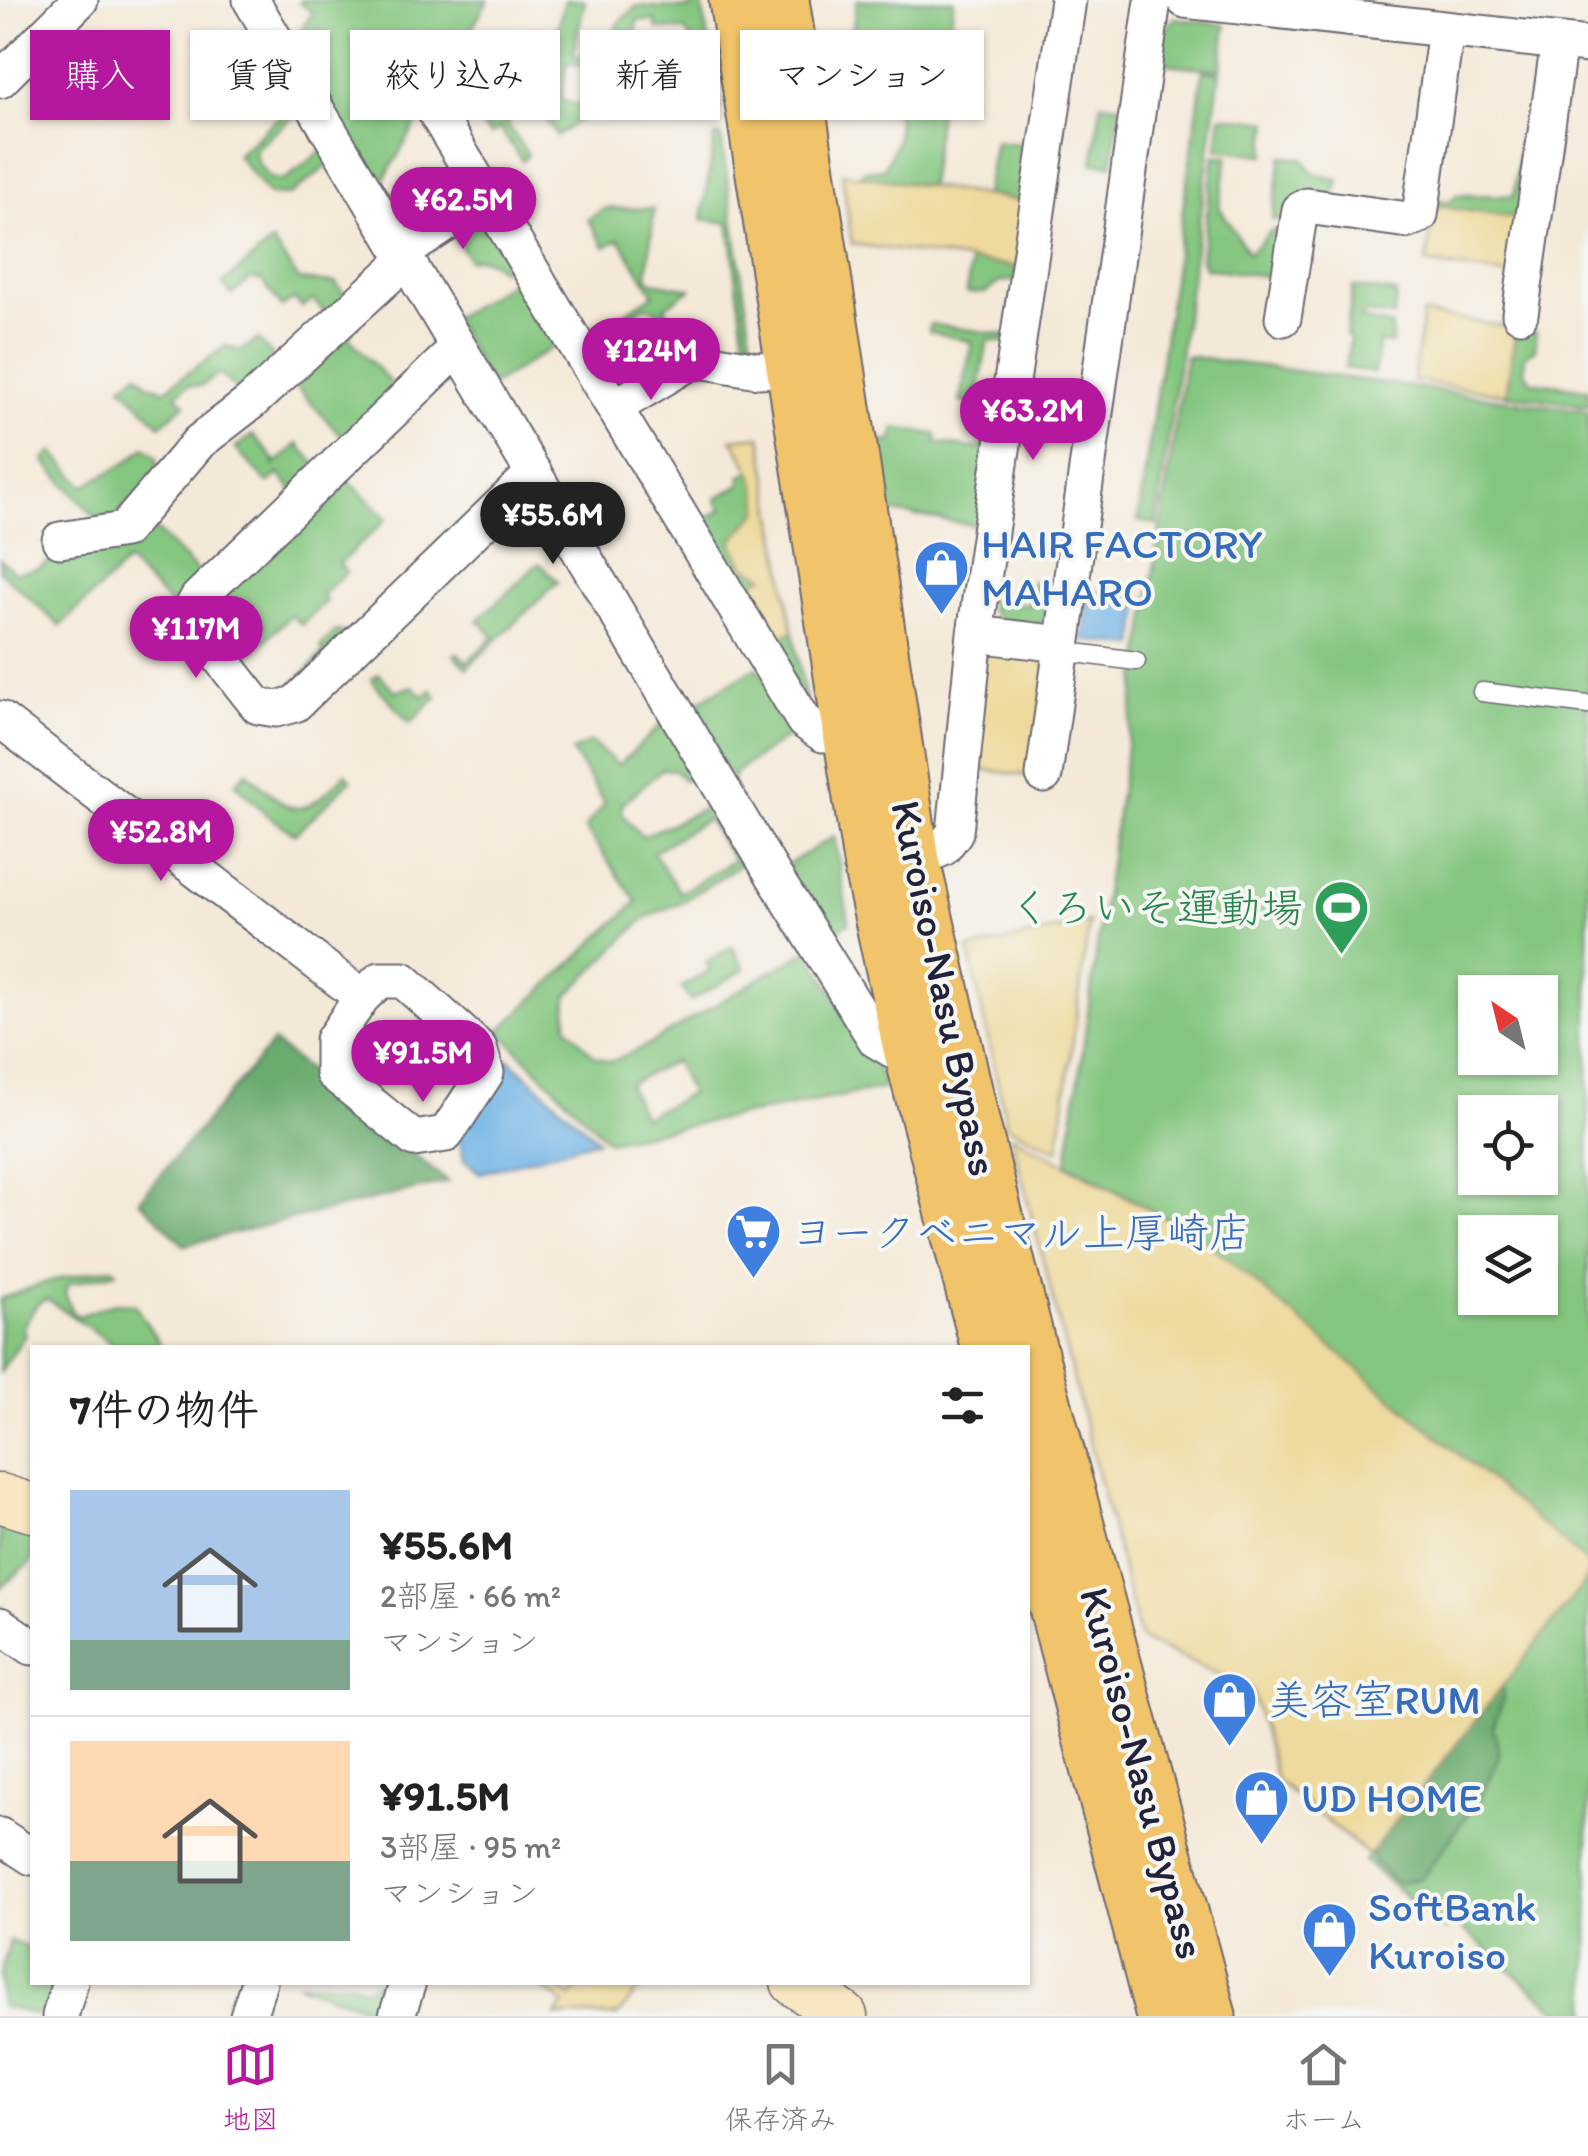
<!DOCTYPE html>
<html lang="ja">
<head>
<meta charset="utf-8">
<style>
  :root { --surface:#fff; --page:#f6f6f6; --text:#222; --muted:#767676; --line:#e0e0e0; --accent:#b5179e }
  body { margin:0; font-family:Itim,"Klee One",sans-serif; background:var(--page); color:var(--text); height:100vh; display:flex; flex-direction:column; font-size:38px; white-space:nowrap }
  * { box-sizing:border-box; margin:0 }
  p { font-size:32px; color:var(--muted) }
  .icon { flex:none; width:55px; height:55px; fill:none; stroke:currentColor; stroke-width:2; stroke-linecap:round; stroke-linejoin:round }
  .map { position:relative; flex:1; overflow:hidden }
  .sheet { position:absolute; left:30px; top:1345px; width:1000px; height:640px; display:flex; flex-direction:column; background:var(--surface); border-radius:0px; box-shadow:0 2px 8px #0004 }
  .sheet>* { flex:none }
  .banner { position:absolute; left:30px; top:30px; width:1000px; height:90px; display:flex; gap:20px }
  .needle { width:65px; rotate:325deg }
  .fabs { position:absolute; left:1458px; top:975px; display:grid; gap:20px }
  .fabs a { display:grid; place-items:center; width:100px; height:100px; border-radius:0px; background:var(--surface); box-shadow:0 2px 8px #0004; font-size:50px }
  .price { position:absolute; translate:-50% -85px; padding:0 22px; border-radius:35px; background:var(--accent); color:#fff; font-size:32px; line-height:65px; filter:drop-shadow(0 2px 5px #0008) }
  .price::after { content:''; position:absolute; left:50%; top:60px; width:30px; height:22px; margin-left:-15px; background:inherit; clip-path:polygon(0 0,100% 0,50% 100%) }
  .price.active { background:#222; color:#fff }
  ul { padding:0; list-style:none }
  li { display:flex; align-items:center; gap:30px; height:250px; padding:0 40px }
  li+li { border-top:2px solid var(--line) }
  li span { display:grid; place-items:center; flex:none; width:280px; height:200px; border-radius:0px; color:#555 }
  li>.icon { margin-inline-start:auto }
  span .icon { width:120px; height:120px; fill:#fffc; stroke-width:1 }
  li b { font-size:42px }
  h2 { display:flex; justify-content:space-between; align-items:center; height:120px; padding:0 40px; font-size:42px }
  .pill { padding:0 35px; border-radius:0px; background:var(--surface); box-shadow:0 2px 8px #0004; font-size:35px; line-height:90px }
  .pill.active { background:var(--accent); color:#fff }
  .menu { display:flex; justify-content:space-around; align-items:center; height:140px; border-top:2px solid var(--line); background:var(--surface); font-size:28px; color:var(--muted) }
  .menu a { display:grid; justify-items:center; gap:5px }
  .menu .active { color:var(--accent) }
  .map>svg:first-child { display:block }
  .green { fill:#84c67f; stroke:#53745d; stroke-width:2.5; fill-rule:evenodd }
  .forest { fill:#6bab6e; stroke:#466654; stroke-width:2.5 }
  .sand { fill:#eeda9e; stroke:#887e6c; stroke-width:2.5 }
  .water { fill:#71b3e5; stroke:#4a6a90; stroke-width:2.5 }
  .lines { fill:none; stroke-linecap:round; stroke-linejoin:round }
  .lane-casing { stroke:#6c6872; stroke-width:21 }
  .street-casing { stroke:#6c6872; stroke-width:39 }
  .secondary-casing { stroke:#6c6872; stroke-width:51 }
  .primary-casing { stroke:#6c6872; stroke-width:59 }
  .lane { stroke:#fff; stroke-width:18 }
  .street { stroke:#fff; stroke-width:35 }
  .secondary { stroke:#f9e7c3; stroke-width:48 }
  .primary { stroke:#f1c36a; stroke-width:55 }
  .labels { text-anchor:middle; dominant-baseline:central; stroke-width:8; stroke-linejoin:round; paint-order:stroke }
  .shop-label { font-size:42px; fill:#366cbe; stroke:#f6f6f2; text-anchor:start }
  .leisure-label { font-size:42px; fill:#27864d; stroke:#f6f6f2; text-anchor:end }
  .street-label { font-size:42px; fill:#22223b; stroke:#f6f6f2 }
</style>
</head>
<body>
<div class="map">
<svg width="1588" height="2016" viewBox="0 0 1588 2016">
  <rect width="100%" height="100%" fill="#f6f6f2"/>
  <filter id="ink" filterUnits="userSpaceOnUse"><feTurbulence type="fractalNoise" baseFrequency=".01" numOctaves="2"/><feDisplacementMap in="SourceGraphic" scale="20" xChannelSelector="R" yChannelSelector="G"/><feConvolveMatrix kernelMatrix="1 2 1 2 8 2 1 2 1" color-interpolation-filters="sRGB"/></filter>
  <filter id="wash" filterUnits="userSpaceOnUse"><feTurbulence type="fractalNoise" baseFrequency=".0048" numOctaves="4" result="noise"/><feDisplacementMap in="SourceGraphic" scale="40" xChannelSelector="R" yChannelSelector="G"/><feGaussianBlur stdDeviation="2.25" result="paint"/><feColorMatrix in="noise" values="0 0 0 0 0 0 0 0 0 0 0 0 0 0 0 0 0 1.4 0 .05"/><feComposite in="paint" operator="in"/></filter>
  <g filter="url(#wash)">
    <rect width="100%" height="100%" fill="#f4e9d8"/>
    <path class="green" d="M 301,0 L 488,0 L 379,188 L 290,40 L 296,37 L 313,12 L 299,3 Z
      M 565,0 L 585,0 L 573,54 L 604,61 L 609,57 L 618,23 L 637,6 L 692,9 L 693,0 L 701,0 L 720,108 L 712,111 L 711,107 L 638,99 L 626,113 L 620,97 L 609,98 L 612,71 L 567,63 L 561,100 L 590,108 L 588,114 L 557,136 L 535,103 L 506,122 L 528,155 L 522,161 L 500,129 L 490,135 L 477,119 L 524,87 L 509,63 L 511,52 L 502,43 L 505,35 L 523,42 L 555,38 ZM 637,20 L 656,21 L 656,28 L 685,31 L 699,51 L 695,80 L 674,93 L 649,92 L 633,68 Z
      M 857,0 L 954,0 L 929,186 L 861,176 L 864,171 L 884,169 L 896,143 L 898,113 L 841,104 Z
      M 1175,18 L 1226,25 L 1221,70 L 1157,63 L 1161,32 Z
      M 1203,71 L 1220,73 L 1156,524 L 1138,521 Z
      M 300,97 L 302,117 L 293,117 L 255,149 L 257,162 L 270,178 L 283,181 L 326,148 L 335,160 L 290,195 L 269,195 L 237,155 Z
      M 1101,103 L 1120,105 L 1112,165 L 1093,163 Z
      M 1221,116 L 1269,122 L 1265,155 L 1217,149 Z
      M 715,136 L 721,136 L 754,358 L 747,358 L 729,223 L 702,219 Z
      M 1520,136 L 1534,137 L 1522,219 L 1435,206 L 1436,199 L 1450,202 L 1456,195 L 1514,196 Z
      M 995,141 L 1037,146 L 1028,202 L 985,195 Z
      M 1214,156 L 1228,156 L 1219,207 L 1248,253 C 1259,247 1262,238 1272,230 L 1286,235 L 1279,278 L 1205,268 L 1201,259 Z
      M 1282,156 L 1303,159 L 1313,173 L 1339,180 L 1334,196 L 1290,219 L 1272,219 Z
      M 606,208 L 654,209 L 647,277 L 653,282 L 691,289 L 664,307 L 692,347 L 626,383 L 620,381 L 651,363 L 648,354 L 670,342 L 670,334 L 655,309 L 645,306 L 600,335 L 597,344 L 615,373 L 611,375 L 583,338 L 654,294 L 619,239 L 605,247 L 588,219 Z
      M 472,220 L 487,224 L 513,262 L 501,270 C 492,260 482,255 469,260 L 452,233 Z
      M 272,242 L 299,280 L 336,283 L 349,301 L 329,317 L 313,300 L 302,307 L 294,299 L 282,307 L 261,280 L 250,279 L 232,295 L 222,284 Z
      M 970,260 L 1018,267 L 1015,280 L 1000,282 L 985,293 L 967,293 Z
      M 521,276 L 561,342 L 491,386 L 452,319 Z
      M 1353,287 L 1396,293 L 1394,317 L 1365,313 L 1361,319 L 1392,326 L 1392,344 L 1379,343 L 1374,373 L 1345,368 L 1350,340 L 1346,334 Z
      M 930,324 L 1006,335 L 1004,342 L 988,340 L 978,392 L 998,397 L 980,526 L 886,511 L 875,440 L 891,442 L 895,428 L 936,434 L 937,443 L 982,449 L 988,406 L 960,402 L 972,342 L 929,331 Z
      M 1516,328 L 1536,332 L 1535,349 L 1525,356 L 1524,371 L 1531,381 L 1588,389 L 1588,406 L 1506,394 Z
      M 342,330 L 399,392 L 347,442 L 289,379 Z
      M 258,339 L 277,361 L 241,394 L 219,373 L 201,386 L 188,385 L 176,395 L 185,404 L 160,425 L 122,386 L 138,373 L 148,384 L 164,390 L 226,346 L 241,351 Z
      M 1186,356 L 1588,411 L 1588,2016 L 1564,2016 L 1453,1921 L 1445,1929 L 1364,1861 L 1501,1688 L 1202,1238 L 1067,1163 L 1101,919 ZM 1475,992 L 1540,992 L 1540,1058 L 1475,1058 ZM 1475,1112 L 1540,1112 L 1540,1178 L 1475,1178 ZM 1475,1232 L 1540,1232 L 1540,1298 L 1475,1298 Z
      M 253,435 L 275,460 L 274,465 L 298,444 L 319,468 L 293,491 L 279,474 L 268,483 L 235,448 Z
      M 145,447 L 157,457 L 158,472 L 113,522 L 95,517 L 44,461 L 52,451 L 84,486 L 126,463 Z
      M 752,470 L 760,494 L 759,511 L 732,541 L 765,576 L 741,590 L 773,642 L 793,631 L 806,702 L 695,526 L 722,509 L 716,499 L 742,483 L 740,477 Z
      M 342,474 L 387,519 L 339,564 L 346,572 L 322,595 L 326,601 L 301,625 L 291,615 L 242,663 C 250,671 261,689 271,691 C 289,696 312,664 323,653 L 321,646 L 336,631 L 348,633 L 292,695 L 263,697 L 202,608 Z
      M 151,525 L 205,579 L 175,609 L 127,562 L 60,626 L 0,571 L 0,559 L 15,573 L 39,568 L 75,546 L 129,546 Z
      M 539,563 L 558,582 L 467,668 L 454,655 L 458,653 L 467,662 L 494,636 L 478,620 Z
      M 1033,581 L 1052,583 L 1048,615 L 1037,625 L 1001,621 L 990,611 L 990,599 L 1028,605 Z
      M 757,667 L 796,731 L 737,771 L 733,779 L 685,710 Z
      M 379,674 L 396,692 L 412,686 L 423,696 L 432,690 L 437,697 L 410,723 L 371,680 Z
      M 666,720 L 699,766 L 684,780 L 674,770 L 662,769 L 622,804 L 623,815 L 642,837 L 720,801 L 746,861 L 684,901 L 645,918 L 567,996 L 567,1026 L 594,1056 L 611,1062 L 642,1048 L 808,950 L 878,1067 L 884,1088 L 608,1141 L 499,1031 L 637,902 L 585,828 L 605,803 L 572,752 L 590,742 L 619,765 ZM 707,819 L 734,860 L 680,893 L 653,852 ZM 675,1061 L 690,1094 L 643,1117 L 628,1084 Z
      M 247,772 C 294,816 298,823 346,773 L 351,780 L 295,834 L 267,815 L 235,783 Z
      M 834,836 L 849,923 L 824,939 L 781,869 Z
      M 732,947 L 745,969 L 690,1001 L 682,987 L 710,970 L 706,962 Z
      M 113,1267 L 117,1272 L 68,1284 L 65,1293 L 72,1312 L 79,1316 L 115,1303 L 134,1304 L 162,1347 L 111,1347 L 108,1341 L 47,1299 L 38,1303 L 23,1326 L 25,1335 L 0,1372 L 0,1299 L 50,1281 Z
      M 0,1527 L 32,1538 L 32,1561 L 0,1588 Z
      M 10,1941 L 32,1949 L 32,1982 L 57,1983 L 52,2003 L 36,2015 L 0,2006 L 0,1977 Z
      M 296,1983 L 351,1983 L 366,1988 L 375,1983 L 399,1983 L 387,2016 L 380,2016 L 380,2013 Z"/>
    <path class="forest" d="M 273,1042 L 448,1182 L 184,1245 L 139,1200 Z
      M 1497,1672 L 1504,1697 L 1493,1728 L 1500,1753 L 1483,1793 L 1422,1878 L 1396,1883 L 1374,1862 L 1367,1832 Z"/>
    <path class="sand" d="M 842,173 L 1028,202 L 1018,267 L 852,244 Z
      M 1435,206 L 1522,219 L 1513,276 L 1426,263 Z
      M 1423,314 L 1516,328 L 1506,394 L 1413,381 Z
      M 761,436 L 793,631 L 773,642 L 741,590 L 764,576 L 744,566 L 732,541 L 759,511 C 760,482 747,463 732,439 Z
      M 983,649 L 1038,658 L 1048,669 L 1030,776 L 970,768 Z
      M 1089,922 L 1058,1150 L 1007,1126 L 969,950 Z
      M 1011,1135 L 1202,1238 L 1588,1563 L 1588,1578 L 1369,1855 L 1276,1780 L 1252,1689 L 1140,1639 Z
      M 537,1983 L 551,1983 L 571,1997 L 582,1983 L 644,1983 L 617,2016 L 556,2016 L 564,2004 Z"/>
    <path class="water" d="M 1090,591 L 1141,597 L 1135,646 L 1083,640 Z
      M 509,1059 L 598,1140 L 480,1173 L 464,1160 L 458,1134 Z"/>
  </g>
  <g filter="url(#ink)">
    <g class="lines">
      <defs>
        <path id="lane" d="M 1061,651 L 1136,661
          M 1482,692 L 1588,705"/>
        <path id="street" d="M 251,0 L 774,876 L 876,1040 L 893,1050 L 912,1052
          M 1185,0 L 1588,45
          M 0,80 L 80,0
          M 433,108 L 804,721 L 823,734 L 851,733
          M 402,253 L 487,197
          M 1520,314 L 1559,42
          M 1283,318 L 1300,210 L 1307,206 L 1408,220 L 1420,215 L 1446,30
          M 458,348 L 198,598 L 191,610 L 191,621 L 258,706 L 276,709 L 295,704 L 534,473
          M 615,407 L 690,362 L 706,361 L 758,370 L 794,368
          M 60,540 L 124,530 L 199,442 L 251,402 L 406,260
          M 975,634 L 1062,644
          M 0,719 L 362,997
          M 1044,775 L 1153,0
          M 912,861 L 943,848 L 955,832 L 975,634 L 1068,0
          M 380,980 L 403,980 L 479,1048 L 486,1073 L 446,1134 L 414,1139 L 333,1073 L 333,1040 L 362,997 Z
          M 0,1625 L 32,1647
          M 0,1836 L 32,1857
          M 60,2016 L 70,1982
          M 248,2016 L 259,1982
          M 397,2016 L 408,1982"/>
        <path id="secondary" d="M 0,1498 L 32,1508
          M 795,1982 L 843,2016"/>
        <path id="primary" d="M 737,0 L 873,874 L 912,1052 L 989,1348
          M 781,0 L 912,861 L 973,1129 L 1028,1347 L 1208,2016
          M 1028,1497 L 1164,2016"/>
      </defs>
      <use href="#lane" class="lane-casing"/>
      <use href="#street" class="street-casing"/>
      <use href="#secondary" class="secondary-casing"/>
      <use href="#primary" class="primary-casing"/>
      <use href="#lane" class="lane"/>
      <use href="#street" class="street"/>
      <use href="#secondary" class="secondary"/>
      <use href="#primary" class="primary"/>
    </g>
  </g>
  <defs>
    <symbol id="shop-pin" viewBox="-11 -11 22 30"><path d="M0 17L-7.5 6A9.5 9.5 0 1 1 7.5 6Z" fill="#3f7fe0" stroke="#f6f6f2"/><path d="M-5-2.5h2.3a2.7 3.5 0 0 1 5.4 0H5L5.5 6h-11ZM-1.5-2.5h3a1.5 2.3 0 0 0-3 0Z" fill="#fff"/></symbol>
    <symbol id="stadium-pin" viewBox="-11 -11 22 30"><path d="M0 17L-7.5 6A9.5 9.5 0 1 1 7.5 6Z" fill="#2e9e5b" stroke="#f6f6f2"/><path d="M0-5a6.5 5 0 1 0 0 10a6.5 5 0 1 0 0-10ZM-3.5-1.8h7v3.6h-7Z" fill="#fff"/></symbol>
    <symbol id="supermarket-pin" viewBox="-11 -11 22 30"><path d="M0 17L-7.5 6A9.5 9.5 0 1 1 7.5 6Z" fill="#3f7fe0" stroke="#f6f6f2"/><path d="M-6-5.5h2.5l.6 2H6L4.5 2H-2.5L-4.4-4H-6ZM-1.5 3.2a1.3 1.3 0 1 0 .1 0ZM3 3.2a1.3 1.3 0 1 0 .1 0Z" fill="#fff"/></symbol>
  </defs>
  <g fill-rule="evenodd">
    <use href="#shop-pin" x="910" y="536" width="63" height="86"/>
    <use href="#stadium-pin" x="1310" y="876" width="63" height="86"/>
    <use href="#supermarket-pin" x="722" y="1200" width="63" height="86"/>
    <use href="#shop-pin" x="1198" y="1668" width="63" height="86"/>
    <use href="#shop-pin" x="1230" y="1766" width="63" height="86"/>
    <use href="#shop-pin" x="1298" y="1898" width="63" height="86"/>
  </g>
  <g class="labels">
    <g class="shop-label">
      <text x="981" y="543">HAIR FACTORY<tspan x="981" dy="48">MAHARO</tspan></text>
      <text x="792" y="1232">ヨークベニマル上厚崎店</text>
      <text x="1268" y="1699">美容室RUM</text>
      <text x="1301" y="1797">UD HOME</text>
      <text x="1368" y="1906">SoftBank<tspan x="1368" dy="48">Kuroiso</tspan></text>
    </g>
    <g class="leisure-label">
      <text x="1303" y="907">くろいそ運動場</text>
    </g>
    <g class="street-label">
      <text transform="translate(945 988) rotate(78)">Kuroiso-Nasu Bypass</text>
      <text transform="translate(1143 1773) rotate(75)">Kuroiso-Nasu Bypass</text>
    </g>
  </g>
</svg>
<div class="fabs">
<a><svg class="needle" viewBox="-14 -14 28 28"><path d="M0-13l5 13h-10z" fill="#e53935"/><path d="M0 13l5-13h-10z" fill="#767676"/></svg></a>
<a><svg class="icon" aria-label="locate" viewBox="0 0 24 24"><circle cx="12" cy="12" r="6"/><path d="M12 2v4M12 18v4M2 12h4M18 12h4"/></svg></a>
<a><svg class="icon" aria-label="layers" viewBox="0 0 24 24"><path d="M12 4l9 5-9 5-9-5zM3 14l9 5 9-5"/></svg></a>
</div>
<b class="price" style="left:463px;top:252px">¥62.5M</b>
<b class="price" style="left:651px;top:403px">¥124M</b>
<b class="price" style="left:1033px;top:463px">¥63.2M</b>
<b class="price active" style="left:553px;top:567px">¥55.6M</b>
<b class="price" style="left:196px;top:681px">¥117M</b>
<b class="price" style="left:161px;top:884px">¥52.8M</b>
<b class="price" style="left:423px;top:1105px">¥91.5M</b>
<div class="banner">
<a class="pill active">購入</a>
<a class="pill">賃貸</a>
<a class="pill">絞り込み</a>
<a class="pill">新着</a>
<a class="pill">マンション</a>
</div>
<section class="sheet">
<h2>7件の物件<svg class="icon" aria-label="filters" viewBox="0 0 24 24"><path d="M4 7h16M4 17h16"/><circle cx="9" cy="7" r="2"/><circle cx="15" cy="17" r="2"/></svg></h2>
<ul>
<li><span style="background:linear-gradient(#a9c7e8 75%,#7fa58c 0)"><svg class="icon" aria-label="home" viewBox="0 0 24 24"><path d="M3 11l9-7 9 7M6 9v11h12V9"/></svg></span><div><b>¥55.6M</b><p>2部屋 · 66 m²</p><p>マンション</p></div></li>
<li><span style="background:linear-gradient(#ffd9b3 60%,#7fa58c 0)"><svg class="icon" aria-label="home" viewBox="0 0 24 24"><path d="M3 11l9-7 9 7M6 9v11h12V9"/></svg></span><div><b>¥91.5M</b><p>3部屋 · 95 m²</p><p>マンション</p></div></li>
</ul>
</section>
</div>
<nav class="menu">
<a class="active"><svg class="icon" aria-label="map" viewBox="0 0 24 24"><path d="M3 6l6-2 6 2 6-2v14l-6 2-6-2-6 2zM9 4v14M15 6v14"/></svg>地図</a>
<a><svg class="icon" aria-label="saved" viewBox="0 0 24 24"><path d="M7 4h10v16l-5-4-5 4z"/></svg>保存済み</a>
<a><svg class="icon" aria-label="home" viewBox="0 0 24 24"><path d="M3 11l9-7 9 7M6 9v11h12V9"/></svg>ホーム</a>
</nav>
</body>
</html>
